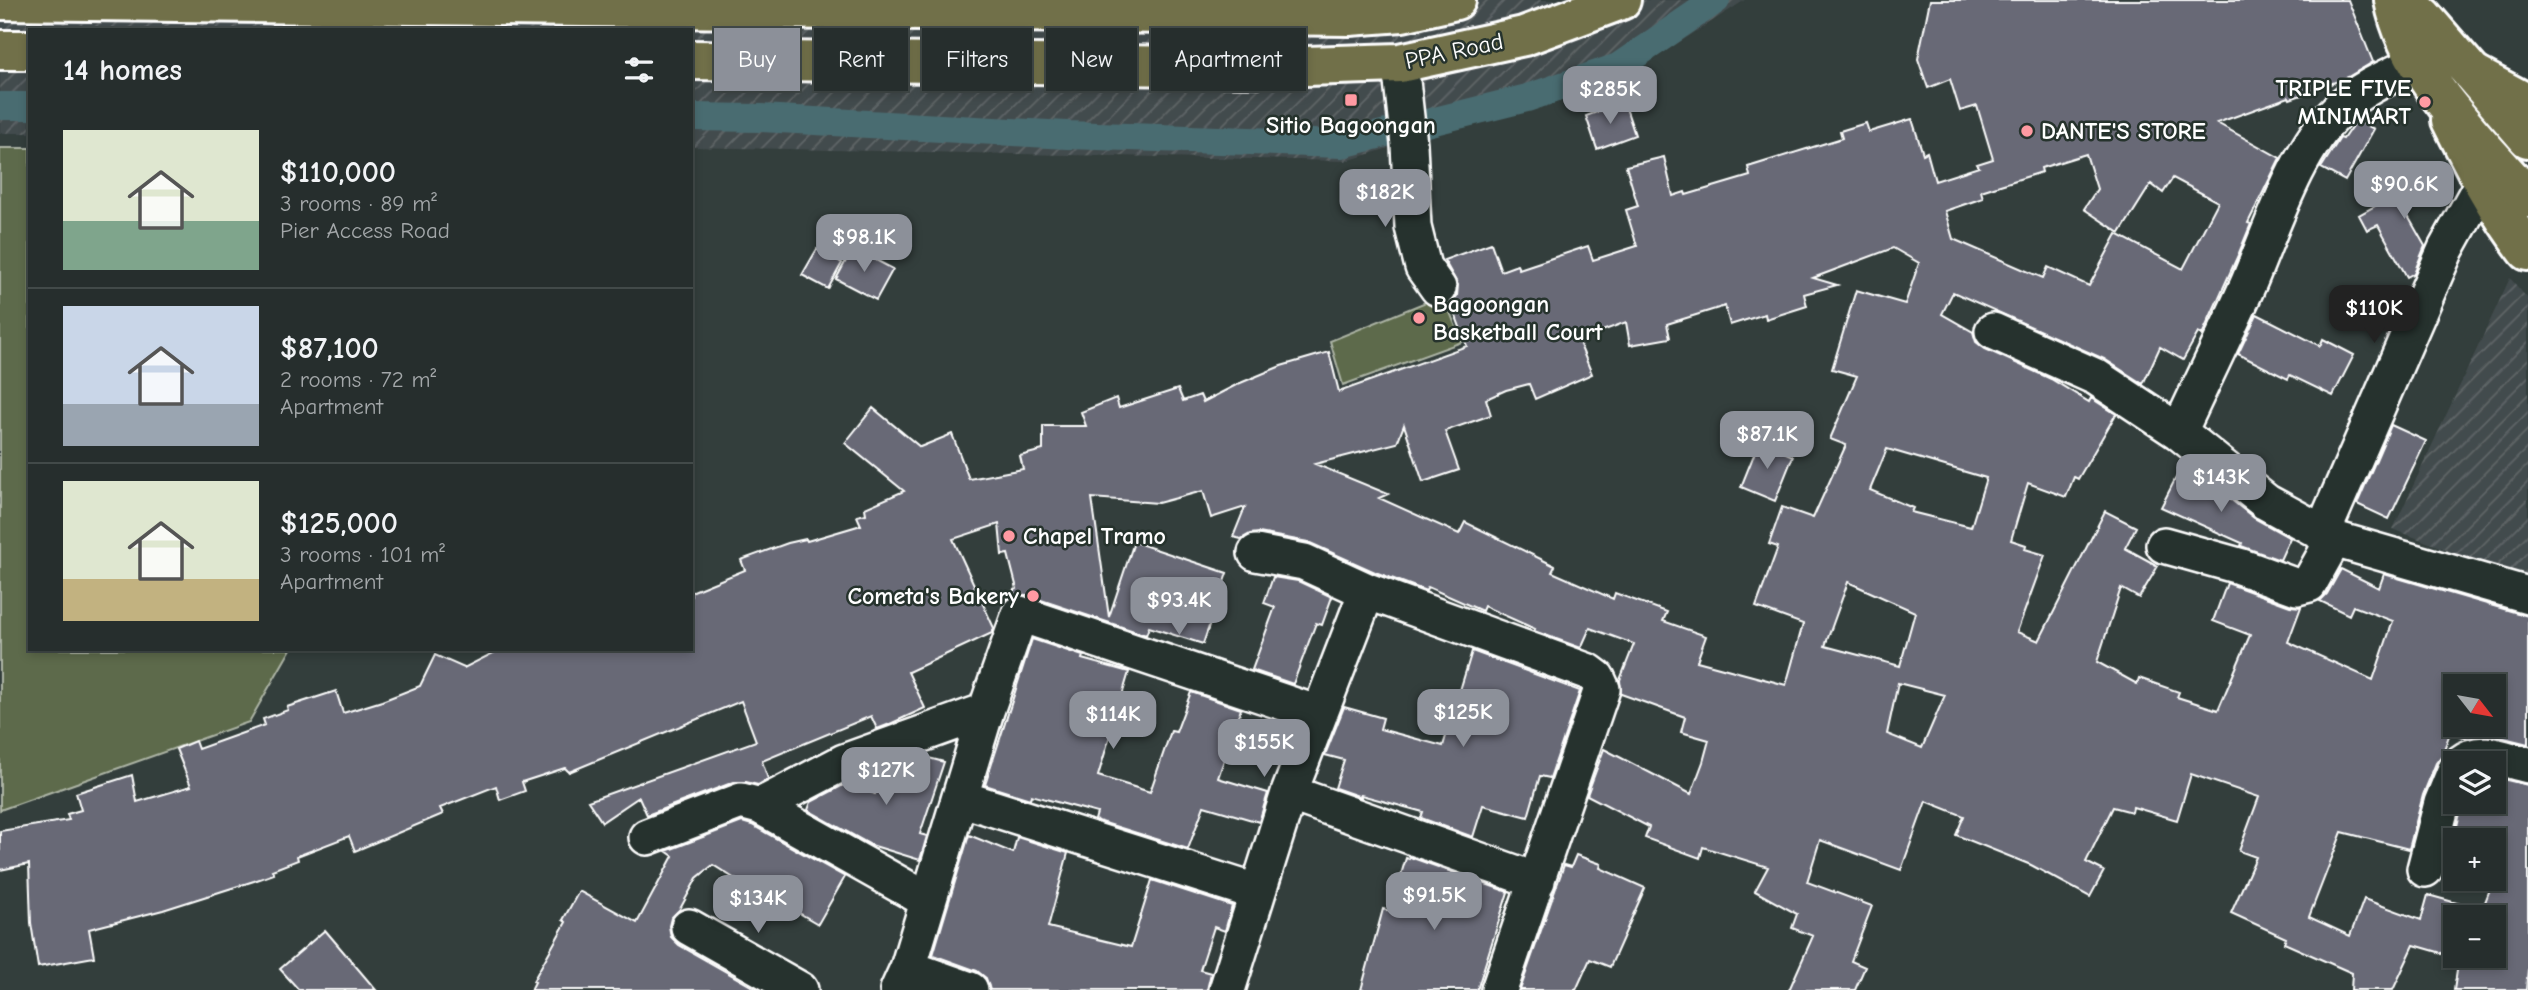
<!DOCTYPE html>
<html lang="en">
<head>
<meta charset="utf-8">
<style>
  :root { --surface:#262e2d; --page:#323a39; --text:#f1f3f6; --muted:#a4a8aa; --line:#424a49; --accent:#8c9099 }
  body { margin:0; font-family:"Comic Neue",sans-serif; background:var(--page); color:var(--text); height:100vh; display:flex; flex-direction:column; font-size:26px; white-space:nowrap }
  * { box-sizing:border-box; margin:0 }
  p { font-size:23px; color:var(--muted) }
  .icon { flex:none; width:38px; height:38px; fill:none; stroke:currentColor; stroke-width:2; stroke-linecap:round; stroke-linejoin:round }
  .map { position:relative; flex:1; overflow:hidden }
  .panel { position:absolute; left:28px; top:28px; width:665px; height:623px; display:flex; flex-direction:column; background:var(--surface); border-radius:0px; box-shadow:0 4px 10px #0003,0 0 0 2px var(--line) }
  .panel>* { flex:none }
  .hud { position:absolute; left:714px; top:28px; width:665px; height:63px; display:flex; gap:14px }
  .needle { width:46px; rotate:121deg }
  .fabs { position:absolute; left:2443px; top:674px; display:grid; gap:14px }
  .fabs a { display:grid; place-items:center; width:63px; height:63px; border-radius:0px; background:var(--surface); box-shadow:0 4px 10px #0003,0 0 0 2px var(--line); font-size:35px }
  .price { position:absolute; translate:-50% -60px; padding:0 16px; border-radius:14px; background:var(--accent); color:#fff; font-size:23px; line-height:46px; filter:drop-shadow(0 2px 4px #0008) }
  .price::after { content:''; position:absolute; left:50%; top:42px; width:21px; height:16px; margin-left:-10px; background:inherit; clip-path:polygon(0 0,100% 0,50% 100%) }
  .price.selected { background:#222; color:#fff }
  ul { padding:0; list-style:none }
  li { display:flex; align-items:center; gap:21px; height:175px; padding:0 35px }
  li+li { border-top:2px solid var(--line) }
  li span { display:grid; place-items:center; flex:none; width:196px; height:140px; border-radius:0px; color:#555 }
  li>.icon { margin-inline-start:auto }
  span .icon { width:84px; height:84px; fill:#fffc; stroke-width:1 }
  li b { font-size:30px }
  h2 { display:flex; justify-content:space-between; align-items:center; height:84px; padding:0 35px; font-size:30px }
  .chip { padding:0 24px; border-radius:0px; background:var(--surface); box-shadow:0 4px 10px #0003,0 0 0 2px var(--line); font-size:24px; line-height:63px }
  .chip.selected { background:var(--accent); color:#fff }
  .map>svg:first-child { display:block }
  .industrial { fill:url(#industrial-furrows) }
  .green { fill:#5d6b4c; stroke:#aeb5a6; stroke-width:2 }
  .lines { fill:none; stroke-linecap:round; stroke-linejoin:round }
  .canal { stroke:#4a6c71; stroke-width:28 }
  .building { fill:#676976; stroke:#fff; stroke-width:2; fill-rule:evenodd }
  .minor-casing { stroke:#fff; stroke-width:40 }
  .major-casing { stroke:#fff; stroke-width:44 }
  .highway-casing { stroke:#fff; stroke-width:44 }
  .minor { stroke:#26332d; stroke-width:35 }
  .major { stroke:#71704a; stroke-width:38 }
  .highway { stroke:#71704a; stroke-width:38 }
  .poi-dot { fill:#ff9aa2; stroke:#26332d; stroke-width:2.5 }
  .labels { text-anchor:middle; dominant-baseline:central; stroke-width:5; stroke-linejoin:round; paint-order:stroke }
  .street-label { font-size:24px; fill:#fff; stroke:#26332d }
  .poi-label { font-size:24px; font-weight:bold; fill:#fff; stroke:#26332d; text-anchor:start }
</style>
</head>
<body>
<div class="map">
<svg width="2528" height="990" viewBox="0 0 2528 990">
  <defs>
    <pattern id="industrial-furrows" width="10" height="10" patternUnits="userSpaceOnUse" patternTransform="scale(1.75)"><rect width="10" height="10" fill="#434b4d"/><path d="M-1 1l2-2M0 10L10 0M9 11l2-2" fill="none" stroke="#5f6668"/></pattern>
  </defs>
  <rect width="100%" height="100%" fill="#333e3c"/>
  <filter id="ink" filterUnits="userSpaceOnUse"><feTurbulence type="fractalNoise" baseFrequency=".0143" numOctaves="2"/><feDisplacementMap in="SourceGraphic" scale="14" xChannelSelector="R" yChannelSelector="G"/><feConvolveMatrix kernelMatrix="1 2 1 2 8 2 1 2 1" color-interpolation-filters="sRGB"/></filter>
  <g filter="url(#ink)">
    <path class="industrial" d="M 0,0 L 1745,0 L 1627,76 L 1346,161 L 691,147 L 691,30 L 30,30 L 30,133 L 0,133 Z
      M 2510,278 L 2528,299 L 2528,581 L 2393,529 Z"/>
    <path class="green" d="M 0,148 L 30,148 L 30,649 L 291,649 L 249,722 L 0,810 Z
      M 1443,295 L 1462,342 L 1343,385 L 1330,341 Z"/>
    <g class="lines">
      <path class="canal" d="M 0,106 L 30,106
        M 691,117 L 761,118 L 1067,135 L 1342,144 L 1527,98 L 1618,67 L 1716,0"/>
    </g>
    <path class="building" d="M 1930,0 L 2348,0 L 2373,62 L 2348,77 L 2310,92 L 2290,99 L 2289,97 L 2217,123 L 2280,158 L 2248,223 L 2251,224 L 2239,253 L 2202,335 L 2198,333 L 2183,360 L 2160,347 L 2143,384 L 2104,359 L 1953,292 L 1942,314 L 1973,332 L 1976,342 L 1985,349 L 2051,379 L 2089,402 L 2091,398 L 2116,414 L 2078,479 L 2074,477 L 2066,497 L 2028,483 L 2011,540 L 2026,545 L 2025,549 L 2045,555 L 2017,632 L 2039,641 L 2105,511 L 2136,527 L 2125,548 L 2158,566 L 2139,598 L 2121,588 L 2097,662 L 2137,684 L 2139,678 L 2179,692 L 2177,697 L 2218,710 L 2250,635 L 2213,621 L 2227,583 L 2290,606 L 2301,607 L 2288,642 L 2373,680 L 2393,621 L 2353,606 L 2349,615 L 2320,601 L 2327,594 L 2341,569 L 2379,588 L 2384,574 L 2528,616 L 2528,744 L 2496,736 L 2468,738 L 2450,733 L 2442,755 L 2436,763 L 2423,795 L 2409,849 L 2342,832 L 2309,917 L 2350,936 L 2364,899 L 2421,920 L 2428,895 L 2482,910 L 2505,850 L 2494,848 L 2494,840 L 2454,839 L 2461,809 L 2464,802 L 2494,802 L 2494,777 L 2528,785 L 2528,969 L 2526,990 L 2454,990 L 2459,958 L 2414,945 L 2393,990 L 2351,990 L 2352,973 L 2284,943 L 2286,938 L 2231,913 L 2256,857 L 2239,851 L 2259,797 L 2191,774 L 2177,820 L 2133,807 L 2132,812 L 2113,807 L 2086,862 L 2104,871 L 2090,897 L 2031,865 L 1956,835 L 1964,816 L 1926,801 L 1901,870 L 1820,840 L 1807,882 L 1872,906 L 1851,961 L 1865,967 L 1855,990 L 1789,990 L 1813,936 L 1792,928 L 1797,914 L 1755,891 L 1768,867 L 1703,847 L 1700,858 L 1645,838 L 1649,827 L 1587,795 L 1604,749 L 1691,794 L 1703,762 L 1709,740 L 1681,732 L 1685,717 L 1621,694 L 1620,680 L 1634,644 L 1590,628 L 1581,648 L 1534,631 L 1535,629 L 1484,606 L 1482,611 L 1428,587 L 1426,591 L 1375,572 L 1308,542 L 1259,533 L 1250,534 L 1241,539 L 1233,537 L 1245,507 L 1211,518 L 1203,491 L 1158,503 L 1092,498 L 1109,617 L 1134,542 L 1227,573 L 1203,644 L 1149,627 L 1146,635 L 1026,595 L 1015,594 L 1006,599 L 1006,594 L 1017,589 L 1008,554 L 1002,555 L 999,524 L 953,539 L 994,628 L 992,633 L 908,672 L 925,708 L 890,724 L 877,729 L 871,716 L 762,761 L 768,779 L 758,785 L 746,782 L 734,782 L 647,815 L 639,797 L 602,822 L 588,801 L 756,741 L 741,701 L 569,772 L 565,768 L 522,782 L 525,791 L 500,800 L 496,786 L 440,808 L 443,814 L 355,851 L 349,836 L 297,856 L 298,860 L 272,870 L 274,874 L 254,881 L 163,910 L 89,929 L 94,957 L 38,967 L 31,923 L 29,864 L 0,870 L 0,831 L 69,820 L 67,814 L 81,810 L 76,793 L 132,775 L 137,802 L 191,786 L 176,749 L 195,741 L 198,749 L 265,725 L 263,719 L 288,710 L 287,707 L 336,691 L 343,713 L 382,701 L 420,686 L 435,655 L 464,668 L 501,649 L 691,649 L 691,592 L 745,570 L 741,560 L 788,543 L 806,539 L 807,541 L 861,525 L 857,516 L 866,514 L 865,508 L 904,491 L 845,443 L 873,408 L 920,447 L 952,434 L 969,479 L 1023,469 L 1020,456 L 1043,450 L 1043,426 L 1086,426 L 1081,412 L 1116,398 L 1119,408 L 1178,389 L 1183,401 L 1200,395 L 1203,402 L 1238,384 L 1281,366 L 1329,352 L 1339,392 L 1467,346 L 1451,303 L 1457,296 L 1458,285 L 1444,260 L 1491,243 L 1501,271 L 1517,265 L 1519,269 L 1588,246 L 1593,260 L 1637,246 L 1626,210 L 1638,206 L 1626,166 L 1664,157 L 1673,196 L 1685,192 L 1686,195 L 1750,176 L 1748,167 L 1842,138 L 1840,131 L 1866,123 L 1869,132 L 1912,119 L 1923,154 L 1927,152 L 1935,181 L 1979,167 L 1977,164 L 1993,159 L 1977,106 L 1960,111 L 1950,79 L 1928,88 L 1918,59 ZM 2086,154 L 2097,189 L 2084,209 L 2120,233 L 2151,184 L 2163,193 L 2173,178 L 2218,202 L 2183,269 L 2117,234 L 2089,286 L 2048,267 L 2043,278 L 1953,239 L 1945,211 L 1983,198 L 1981,191 L 2042,172 L 2041,168 ZM 1893,248 L 1919,263 L 1905,304 L 1856,290 L 1832,369 L 1857,376 L 1830,439 L 1846,445 L 1813,518 L 1782,507 L 1769,544 L 1778,547 L 1756,607 L 1803,624 L 1786,685 L 1697,661 L 1706,636 L 1663,621 L 1667,612 L 1615,593 L 1613,599 L 1552,572 L 1555,566 L 1465,522 L 1459,534 L 1379,498 L 1388,494 L 1315,464 L 1397,443 L 1404,425 L 1423,482 L 1459,470 L 1445,431 L 1491,415 L 1486,399 L 1506,390 L 1529,384 L 1535,399 L 1592,374 L 1578,340 L 1626,322 L 1630,345 L 1670,338 L 1667,324 L 1725,306 L 1730,325 L 1765,314 L 1766,319 L 1807,306 L 1804,294 L 1837,285 L 1813,278 ZM 1887,449 L 1986,478 L 1971,527 L 1911,512 L 1913,508 L 1870,490 ZM 1848,582 L 1915,612 L 1900,666 L 1825,646 ZM 1898,683 L 1945,695 L 1922,748 L 1887,734 ZM 2455,686 L 2494,686 L 2494,724 L 2455,724 ZM 2455,917 L 2494,917 L 2494,956 L 2455,956 Z
      M 1624,102 L 1635,135 L 1597,149 L 1586,116 Z
      M 2356,120 L 2374,129 L 2345,181 L 2321,168 L 2340,138 L 2343,139 Z
      M 2438,171 L 2447,190 L 2405,211 L 2425,246 L 2414,273 L 2407,277 L 2378,225 L 2367,230 L 2359,215 Z
      M 853,248 L 893,269 L 876,300 L 836,279 Z
      M 817,249 L 842,263 L 828,289 L 802,275 Z
      M 2257,314 L 2320,346 L 2323,339 L 2354,355 L 2333,396 L 2290,375 L 2288,379 L 2238,354 Z
      M 2391,425 L 2426,441 L 2389,519 L 2357,504 Z
      M 1759,442 L 1793,456 L 1775,501 L 1741,487 Z
      M 2184,462 L 2254,518 L 2290,538 L 2280,560 L 2241,546 L 2242,543 L 2161,507 Z
      M 1273,577 L 1298,581 L 1332,597 L 1322,625 L 1316,623 L 1293,684 L 1252,670 L 1275,607 L 1264,603 Z
      M 1032,639 L 1083,656 L 1082,659 L 1129,672 L 1098,776 L 1150,792 L 1171,731 L 1176,732 L 1191,692 L 1241,709 L 1218,778 L 1268,793 L 1259,822 L 1204,806 L 1188,849 L 1095,820 L 1097,813 L 1031,795 L 1030,799 L 985,785 Z
      M 1472,651 L 1580,691 L 1550,778 L 1540,776 L 1528,817 L 1483,805 L 1473,837 L 1421,818 L 1423,812 L 1361,795 L 1361,797 L 1335,788 L 1344,760 L 1325,755 L 1344,707 L 1383,718 L 1380,729 L 1443,746 Z
      M 921,756 L 944,762 L 920,834 L 927,836 L 920,860 L 871,845 L 808,810 L 811,802 L 847,783 L 875,794 L 886,768 Z
      M 742,822 L 752,825 L 845,877 L 818,924 L 775,899 L 773,903 L 713,865 L 697,878 L 680,909 L 671,918 L 669,926 L 671,937 L 679,945 L 758,990 L 531,990 L 535,982 L 533,981 L 566,922 L 563,920 L 579,891 L 637,923 L 673,856 L 666,851 Z
      M 969,835 L 1013,853 L 1017,837 L 1068,853 L 1048,927 L 1131,947 L 1152,880 L 1232,906 L 1225,931 L 1214,927 L 1200,970 L 1211,973 L 1207,990 L 990,990 L 986,978 L 977,971 L 933,955 Z
      M 1576,855 L 1601,864 L 1600,868 L 1645,888 L 1610,967 L 1590,959 L 1576,990 L 1520,990 L 1564,865 L 1571,867 Z
      M 1410,857 L 1508,892 L 1477,990 L 1361,990 L 1383,909 L 1390,911 L 1406,858 L 1409,859 Z
      M 325,930 L 376,990 L 299,990 L 280,969 Z"/>
    <g class="lines">
      <defs>
        <path id="minor" d="M 835,62 L 836,0
          M 1400,63 L 1409,144 L 1413,227 L 1423,267 L 1438,288
          M 1993,331 L 2096,377 L 2179,432 L 2266,502 L 2334,539 L 2528,595
          M 2179,432 C 2202,382 2227,332 2249,282 C 2272,228 2297,149 2339,109 C 2361,88 2390,76 2417,63
          M 2322,534 L 2446,249 L 2482,184
          M 2164,545 L 2239,566 L 2297,587 L 2309,584 L 2334,539
          M 1256,553 L 1304,562 L 1367,591 L 1589,672 L 1597,678 L 1602,689 L 1499,990
          M 2461,763 C 2481,747 2505,760 2528,765
          M 1289,793 L 1537,881
          M 960,798 L 1256,892
          M 760,806 L 844,762 L 986,711
          M 647,837 L 741,801 L 760,806 L 927,900
          M 2425,869 L 2442,803 L 2455,771
          M 689,927 L 800,990
          M 908,968 L 970,990
          M 898,990 L 908,968 L 986,711 L 1020,614 L 1319,714
          M 1227,990 L 1289,793 L 1367,591"/>
        <path id="major" d="M 2476,76 L 2528,104
          M 2451,120 C 2474,166 2496,210 2528,251"/>
        <path id="highway" d="M 2,0 L 1349,16 L 1402,12 L 1456,0
          M 2394,0 C 2408,76 2479,141 2528,198
          M 2404,0 L 2423,17 L 2528,138
          M 0,50 L 30,50
          M 691,60 L 1275,67 L 1400,63 L 1524,36 L 1621,0"/>
      </defs>
      <use href="#minor" class="minor-casing"/>
      <use href="#major" class="major-casing"/>
      <use href="#highway" class="highway-casing"/>
      <use href="#minor" class="minor"/>
      <use href="#major" class="major"/>
      <use href="#highway" class="highway"/>
    </g>
  </g>
  <g class="poi-dot">
    <rect x="1344" y="93" width="14" height="14" rx="3.5"/>
    <circle cx="2425" cy="102" r="7"/>
    <circle cx="2027" cy="131" r="7"/>
    <circle cx="1419" cy="318" r="7"/>
    <circle cx="1009" cy="536" r="7"/>
    <circle cx="1033" cy="596" r="7"/>
  </g>
  <g class="labels">
    <g class="street-label">
      <text transform="translate(1454 51) rotate(-12)">PPA Road</text>
    </g>
    <g class="poi-label">
      <text x="2411" y="88" text-anchor="end">TRIPLE FIVE<tspan x="2411" dy="28">MINIMART</tspan></text>
      <text x="1351" y="125" text-anchor="middle">Sitio Bagoongan</text>
      <text x="2041" y="131">DANTE'S STORE</text>
      <text x="1433" y="304">Bagoongan<tspan x="1433" dy="28">Basketball Court</tspan></text>
      <text x="1023" y="536">Chapel Tramo</text>
      <text x="1019" y="596" text-anchor="end">Cometa's Bakery</text>
    </g>
  </g>
</svg>
<div class="fabs">
<a><svg class="needle" viewBox="-14 -14 28 28"><path d="M0-13l5 13h-10z" fill="#e53935"/><path d="M0 13l5-13h-10z" fill="#a4a8aa"/></svg></a>
<a><svg class="icon" aria-label="layers" viewBox="0 0 24 24"><path d="M12 4l9 5-9 5-9-5zM3 14l9 5 9-5"/></svg></a>
<a>+</a>
<a>−</a>
</div>
<b class="price" style="left:1610px;top:126px">$285K</b>
<b class="price" style="left:2404px;top:221px">$90.6K</b>
<b class="price" style="left:1385px;top:229px">$182K</b>
<b class="price" style="left:864px;top:274px">$98.1K</b>
<b class="price selected" style="left:2374px;top:345px">$110K</b>
<b class="price" style="left:1767px;top:471px">$87.1K</b>
<b class="price" style="left:2221px;top:514px">$143K</b>
<b class="price" style="left:1179px;top:637px">$93.4K</b>
<b class="price" style="left:1463px;top:749px">$125K</b>
<b class="price" style="left:1113px;top:751px">$114K</b>
<b class="price" style="left:1264px;top:779px">$155K</b>
<b class="price" style="left:886px;top:807px">$127K</b>
<b class="price" style="left:1434px;top:932px">$91.5K</b>
<b class="price" style="left:758px;top:935px">$134K</b>
<div class="hud">
<a class="chip selected">Buy</a>
<a class="chip">Rent</a>
<a class="chip">Filters</a>
<a class="chip">New</a>
<a class="chip">Apartment</a>
</div>
<section class="panel">
<h2>14 homes<svg class="icon" aria-label="filters" viewBox="0 0 24 24"><path d="M4 7h16M4 17h16"/><circle cx="9" cy="7" r="2"/><circle cx="15" cy="17" r="2"/></svg></h2>
<ul>
<li><span style="background:linear-gradient(#dfe7d0 65%,#7fa58c 0)"><svg class="icon" aria-label="home" viewBox="0 0 24 24"><path d="M3 11l9-7 9 7M6 9v11h12V9"/></svg></span><div><b>$110,000</b><p>3 rooms · 89 m²</p><p>Pier Access Road</p></div></li>
<li><span style="background:linear-gradient(#c9d6e8 70%,#9aa5b1 0)"><svg class="icon" aria-label="home" viewBox="0 0 24 24"><path d="M3 11l9-7 9 7M6 9v11h12V9"/></svg></span><div><b>$87,100</b><p>2 rooms · 72 m²</p><p>Apartment</p></div></li>
<li><span style="background:linear-gradient(#dfe7d0 70%,#c2b280 0)"><svg class="icon" aria-label="home" viewBox="0 0 24 24"><path d="M3 11l9-7 9 7M6 9v11h12V9"/></svg></span><div><b>$125,000</b><p>3 rooms · 101 m²</p><p>Apartment</p></div></li>
</ul>
</section>
</div>
</body>
</html>
